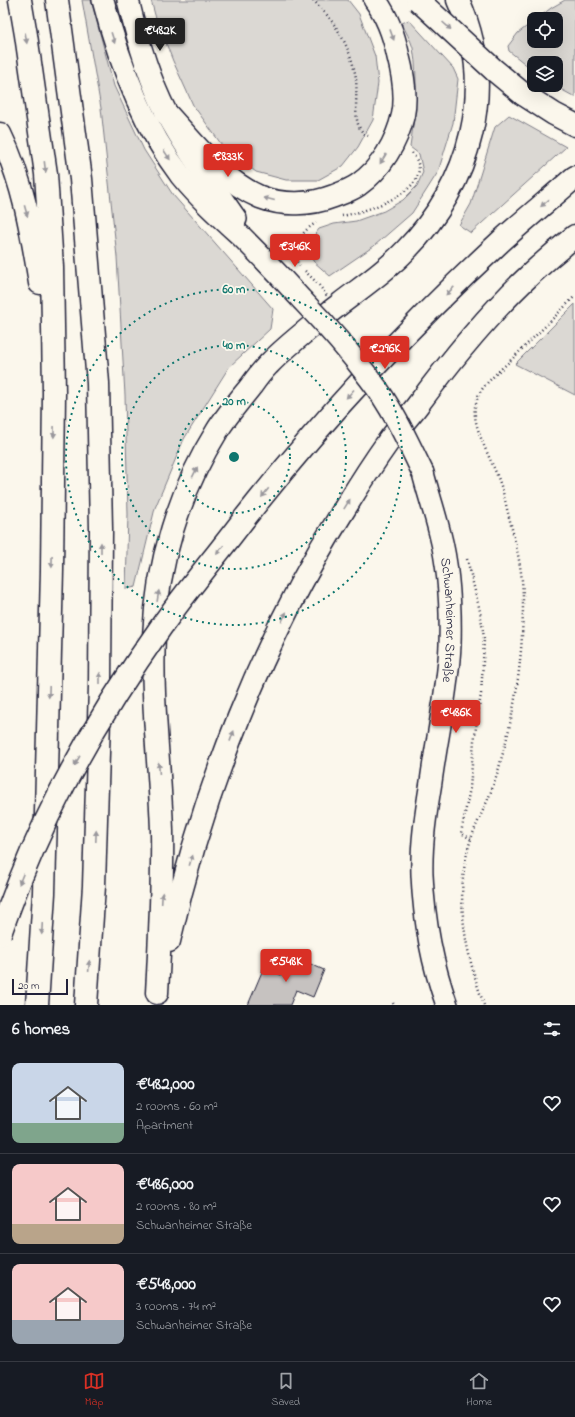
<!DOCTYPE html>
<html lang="en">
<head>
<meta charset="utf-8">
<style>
  :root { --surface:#171b24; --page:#242831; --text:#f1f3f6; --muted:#9ea1a6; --line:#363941; --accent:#d93025 }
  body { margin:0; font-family:"Indie Flower",sans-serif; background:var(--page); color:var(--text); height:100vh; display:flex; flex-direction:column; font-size:15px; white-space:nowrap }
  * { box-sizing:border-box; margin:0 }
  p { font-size:13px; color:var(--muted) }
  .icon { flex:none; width:22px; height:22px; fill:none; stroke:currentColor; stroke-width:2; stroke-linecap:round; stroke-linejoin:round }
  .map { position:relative; height:1005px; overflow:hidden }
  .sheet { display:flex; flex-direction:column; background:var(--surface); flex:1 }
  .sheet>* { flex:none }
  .fabs { position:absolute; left:527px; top:12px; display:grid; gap:8px }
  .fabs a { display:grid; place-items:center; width:36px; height:36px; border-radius:8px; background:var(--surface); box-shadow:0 4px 16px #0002; font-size:20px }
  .scale { position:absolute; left:12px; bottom:10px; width:56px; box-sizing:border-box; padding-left:4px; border:2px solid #22223b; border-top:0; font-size:11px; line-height:14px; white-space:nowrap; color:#22223b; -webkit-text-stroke:3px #fbf7ec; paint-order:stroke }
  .price { position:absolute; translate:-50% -34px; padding:0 9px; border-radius:4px; background:var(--accent); color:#fff; font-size:13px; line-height:26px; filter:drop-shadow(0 1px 2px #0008) }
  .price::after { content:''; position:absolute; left:50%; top:24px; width:12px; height:9px; margin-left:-6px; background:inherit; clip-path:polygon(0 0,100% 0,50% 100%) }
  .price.current { background:#222; color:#fff }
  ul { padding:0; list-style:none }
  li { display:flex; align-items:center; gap:12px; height:100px; padding:0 12px }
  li+li { border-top:1px solid var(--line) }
  li span { display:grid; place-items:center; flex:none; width:112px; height:80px; border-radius:8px; color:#555 }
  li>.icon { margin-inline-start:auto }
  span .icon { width:48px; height:48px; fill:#fffc; stroke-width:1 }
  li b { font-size:17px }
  h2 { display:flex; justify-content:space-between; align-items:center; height:48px; padding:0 12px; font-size:17px }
  .tab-bar { display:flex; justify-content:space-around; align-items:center; height:56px; border-top:1px solid var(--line); background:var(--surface); font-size:11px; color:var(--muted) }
  .tab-bar a { display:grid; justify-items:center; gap:2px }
  .tab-bar .current { color:var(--accent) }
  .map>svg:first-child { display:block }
  .green { fill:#dbd8d3; stroke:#7e7d87 }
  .building { fill:#c6c2c0; stroke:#22223b }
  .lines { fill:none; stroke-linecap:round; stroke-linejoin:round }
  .tertiary-casing { stroke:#22223b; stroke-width:24 }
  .trunk-casing { stroke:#22223b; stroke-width:25 }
  .path { stroke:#22223b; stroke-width:2.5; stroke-dasharray:1 3; stroke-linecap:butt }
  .tertiary { stroke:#fbf7ec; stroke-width:21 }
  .trunk { stroke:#fbf7ec; stroke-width:22 }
  .tertiary-bridge-casing { stroke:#22223b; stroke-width:24; stroke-linecap:butt }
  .trunk-bridge-casing { stroke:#22223b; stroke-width:25; stroke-linecap:butt }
  .path-bridge { stroke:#22223b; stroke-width:2.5; stroke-dasharray:1 3; stroke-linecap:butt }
  .tertiary-bridge { stroke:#fbf7ec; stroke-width:21 }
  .trunk-bridge { stroke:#fbf7ec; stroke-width:22 }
  .oneway { fill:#99979c }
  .ring { fill:none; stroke:#0f766e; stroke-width:2; stroke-dasharray:2 4 }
  .labels { text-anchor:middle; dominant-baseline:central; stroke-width:3.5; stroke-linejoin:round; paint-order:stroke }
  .street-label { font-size:14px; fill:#22223b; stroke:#fbf7ec }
  .centre { fill:#0f766e; stroke:#fbf7ec; stroke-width:2 }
  .ring-label { font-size:12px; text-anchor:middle; font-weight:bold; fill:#0f766e; stroke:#fbf7ec; stroke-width:3.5; stroke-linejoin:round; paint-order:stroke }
</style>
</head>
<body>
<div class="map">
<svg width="575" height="1005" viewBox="0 0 575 1005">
  <rect width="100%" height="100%" fill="#fbf7ec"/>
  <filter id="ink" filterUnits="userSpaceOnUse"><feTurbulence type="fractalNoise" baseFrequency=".025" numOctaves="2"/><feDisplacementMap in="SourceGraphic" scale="8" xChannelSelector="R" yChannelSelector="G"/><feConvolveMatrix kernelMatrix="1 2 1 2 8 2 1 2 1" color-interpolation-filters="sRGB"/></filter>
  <g filter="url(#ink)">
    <path class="green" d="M 82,0 L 91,0 L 114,86 L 144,150 L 173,195 L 273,309 L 270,329 L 229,367 L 184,439 L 155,508 L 136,587 L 126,589 L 128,514 L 125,395 L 117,257 L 101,108 Z
      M 151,0 L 348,0 L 359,14 L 375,56 L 378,83 L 373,120 L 358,147 L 343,166 L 318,180 L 286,180 L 256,172 L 224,148 L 193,105 L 173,61 L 155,15 Z
      M 565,0 L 575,0 L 575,97 L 553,85 L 556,85 L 556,63 L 534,63 L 534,71 L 509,51 L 508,46 L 518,33 L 534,21 L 534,41 L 556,41 L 556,19 L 537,19 L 551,8 Z
      M 409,20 L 453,68 L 458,79 L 453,123 L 438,172 L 412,213 L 374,246 L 330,276 L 313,261 L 309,242 L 319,229 L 334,224 L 356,221 L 384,211 L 403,200 L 417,186 L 423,172 L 419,154 L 410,147 C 415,115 419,81 413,48 C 411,40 405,31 402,23 Z
      M 509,115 L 566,147 L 471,233 L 459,225 L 471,204 L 495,127 Z
      M 575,304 L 575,395 L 515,364 Z"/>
    <path class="building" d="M 290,955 L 324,970 L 313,997 L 296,990 L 290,1005 L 248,1005 L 264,967 L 281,975 Z"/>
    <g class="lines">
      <defs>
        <g id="tertiary">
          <path d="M 103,0 C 119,62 142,125 181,176 C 199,198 220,217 241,236 C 262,257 282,278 302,300"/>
          <path d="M 128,0 C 137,38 148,77 166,112 C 186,150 212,184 236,219"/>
          <path id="s1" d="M 423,473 C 428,493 435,513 440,534 C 449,569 451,608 450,645 C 448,691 437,736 431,782 C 426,812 421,844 422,875 C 424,919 432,964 447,1005"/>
        </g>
        <path id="trunk" d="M 20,0 L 26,35 L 46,174 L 52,267 L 53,326 L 54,393 L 52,570 L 44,893 L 37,1005
          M 57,0 L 81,179 L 98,383 L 101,529 L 100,686 L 94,886 L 86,1005
          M 523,94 L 554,114 L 575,125
          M 166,113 C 194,143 221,180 260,197 C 283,206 311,205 334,196 C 342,193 351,190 358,185 C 381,169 397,142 403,115 C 407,96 403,74 398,55 C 394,36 387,16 375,0
          M 0,134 C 23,180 32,233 40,283
          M 244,519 C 322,420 407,328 499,243 C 524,220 550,199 575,177
          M 169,941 C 203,791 263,638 345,508 C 359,485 373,463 388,442 C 397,429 408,418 417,406 C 451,360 489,313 531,274 C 545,261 560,248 575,236
          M 157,993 C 160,939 163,885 162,831 C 160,766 151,701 154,636 C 157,564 179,492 217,431 C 227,415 239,401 251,386 C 256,379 262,371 268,365 C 290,342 316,323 340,304 C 362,287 386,271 405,251 C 471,184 498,88 458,0"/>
      </defs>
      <use href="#tertiary" class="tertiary-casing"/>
      <use href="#trunk" class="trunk-casing"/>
      <path class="path" d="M 313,0 C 334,20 349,44 355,73 C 359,88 352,119 361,130 C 363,133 366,135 368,136
        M 342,216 C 365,212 442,189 412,153
        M 300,266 C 288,251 301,231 316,223
        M 305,271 L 319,285
        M 467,559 L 480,611 L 484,638 L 483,662 L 481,694 L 474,741 L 470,788 L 461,833 L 471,839
        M 393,1003 L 394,1005
        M 484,1005 C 465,952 453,894 471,839 C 477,821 487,804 493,786 C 496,777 499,769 501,760 C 516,708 523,655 523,600 C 523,572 516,544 509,517 C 506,506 504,494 500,483 C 493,462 472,428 475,407 C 476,404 477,399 478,396 C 483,385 500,370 509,362 C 531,340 553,319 575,296"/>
      <use href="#tertiary" class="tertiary"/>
      <use href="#trunk" class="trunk"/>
      <defs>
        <path id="tertiary-bridge" d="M 302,300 C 326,325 349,351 370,379 C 392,407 407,440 423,473"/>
        <path id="trunk-bridge" d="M 418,0 L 494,70 L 523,94
          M 0,934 C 6,916 13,898 20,880 C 56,790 105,706 161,627 C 187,590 217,555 244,519"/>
      </defs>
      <use href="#tertiary-bridge" class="tertiary-bridge-casing"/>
      <use href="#trunk-bridge" class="trunk-bridge-casing"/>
      <path class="path-bridge" d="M 319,285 L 327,296"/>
      <use href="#tertiary-bridge" class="tertiary-bridge"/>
      <use href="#trunk-bridge" class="trunk-bridge"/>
    </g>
    <defs><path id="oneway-solid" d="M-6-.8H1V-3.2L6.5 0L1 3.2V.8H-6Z"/></defs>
    <g class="oneway">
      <use href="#oneway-solid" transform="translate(447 26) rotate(42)"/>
      <use href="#oneway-solid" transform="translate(392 35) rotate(70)"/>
      <use href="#oneway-solid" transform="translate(26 38) rotate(81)"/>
      <use href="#oneway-solid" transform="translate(113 38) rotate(72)"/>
      <use href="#oneway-solid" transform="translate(167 155) rotate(56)"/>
      <use href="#oneway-solid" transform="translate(383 159) rotate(122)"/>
      <use href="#oneway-solid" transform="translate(45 167) rotate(83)"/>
      <use href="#oneway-solid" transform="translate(269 199) rotate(-165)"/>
      <use href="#oneway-solid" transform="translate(545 203) rotate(139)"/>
      <use href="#oneway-solid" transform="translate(26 211) rotate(74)"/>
      <use href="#oneway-solid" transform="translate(450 291) rotate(136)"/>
      <use href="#oneway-solid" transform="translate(350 394) rotate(132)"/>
      <use href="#oneway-solid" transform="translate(54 432) rotate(91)"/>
      <use href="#oneway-solid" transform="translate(195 472) rotate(-64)"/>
      <use href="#oneway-solid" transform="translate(265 493) rotate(128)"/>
      <use href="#oneway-solid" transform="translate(347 504) rotate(-58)"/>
      <use href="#oneway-solid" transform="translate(101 548) rotate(-90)"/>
      <use href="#oneway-solid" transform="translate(220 550) rotate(128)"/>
      <use href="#oneway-solid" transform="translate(52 562) rotate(91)"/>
      <use href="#oneway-solid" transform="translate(158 596) rotate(-81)"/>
      <use href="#oneway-solid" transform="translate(284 617) rotate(-64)"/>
      <use href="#oneway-solid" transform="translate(100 678) rotate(-90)"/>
      <use href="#oneway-solid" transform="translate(49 692) rotate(92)"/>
      <use href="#oneway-solid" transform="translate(232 736) rotate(-70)"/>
      <use href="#oneway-solid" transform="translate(77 761) rotate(119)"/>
      <use href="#oneway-solid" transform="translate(159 768) rotate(-94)"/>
      <use href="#oneway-solid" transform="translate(96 836) rotate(-88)"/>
      <use href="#oneway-solid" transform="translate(191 860) rotate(-73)"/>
      <use href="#oneway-solid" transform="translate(21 879) rotate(112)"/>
      <use href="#oneway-solid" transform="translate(162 898) rotate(-87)"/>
      <use href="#oneway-solid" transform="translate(42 929) rotate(93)"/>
      <use href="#oneway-solid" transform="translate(89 966) rotate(-86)"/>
    </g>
  </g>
  <g class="ring">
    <circle cx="234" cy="457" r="56"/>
    <circle cx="234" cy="457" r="112"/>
    <circle cx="234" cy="457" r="168"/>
  </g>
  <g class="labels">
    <g class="street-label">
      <text stroke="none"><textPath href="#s1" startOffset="150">Schwanheimer Straße</textPath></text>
    </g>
  </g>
  <circle cx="234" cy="457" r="6" class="centre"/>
  <g class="ring-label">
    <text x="234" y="293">60 m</text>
    <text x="234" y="349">40 m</text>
    <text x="234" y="405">20 m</text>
  </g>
</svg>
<div class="fabs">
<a><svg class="icon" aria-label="locate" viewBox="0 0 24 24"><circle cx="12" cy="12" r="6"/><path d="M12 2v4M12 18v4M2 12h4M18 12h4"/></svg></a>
<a><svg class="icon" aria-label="layers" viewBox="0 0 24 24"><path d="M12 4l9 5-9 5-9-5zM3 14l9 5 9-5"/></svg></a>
</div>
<div class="scale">20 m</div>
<b class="price current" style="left:160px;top:52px">€482K</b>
<b class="price" style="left:228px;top:178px">€833K</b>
<b class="price" style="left:295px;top:268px">€346K</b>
<b class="price" style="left:385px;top:370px">€296K</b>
<b class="price" style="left:456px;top:734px">€486K</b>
<b class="price" style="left:286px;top:983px">€548K</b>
</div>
<section class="sheet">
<h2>6 homes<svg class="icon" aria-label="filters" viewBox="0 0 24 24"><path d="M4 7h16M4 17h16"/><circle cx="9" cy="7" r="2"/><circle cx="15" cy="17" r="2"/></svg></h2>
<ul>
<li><span style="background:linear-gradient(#c9d6e8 75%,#7fa58c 0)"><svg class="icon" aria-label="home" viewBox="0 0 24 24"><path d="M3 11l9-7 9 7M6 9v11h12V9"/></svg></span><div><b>€482,000</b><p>2 rooms · 60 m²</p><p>Apartment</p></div><svg class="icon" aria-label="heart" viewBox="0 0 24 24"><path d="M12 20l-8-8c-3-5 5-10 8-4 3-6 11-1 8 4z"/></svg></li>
<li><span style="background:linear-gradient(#f6c9c9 75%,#b9a48a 0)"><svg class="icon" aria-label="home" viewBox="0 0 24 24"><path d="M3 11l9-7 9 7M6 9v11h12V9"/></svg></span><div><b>€486,000</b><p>2 rooms · 80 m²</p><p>Schwanheimer Straße</p></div><svg class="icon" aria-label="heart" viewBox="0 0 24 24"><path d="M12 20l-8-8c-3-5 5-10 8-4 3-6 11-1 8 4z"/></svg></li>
<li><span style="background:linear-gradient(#f6c9c9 70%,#9aa5b1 0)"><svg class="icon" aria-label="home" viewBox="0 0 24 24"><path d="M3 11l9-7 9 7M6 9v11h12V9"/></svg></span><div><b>€548,000</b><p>3 rooms · 74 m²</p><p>Schwanheimer Straße</p></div><svg class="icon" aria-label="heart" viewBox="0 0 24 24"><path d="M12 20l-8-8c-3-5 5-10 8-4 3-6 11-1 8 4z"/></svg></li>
</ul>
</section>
<nav class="tab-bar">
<a class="current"><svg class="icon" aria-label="map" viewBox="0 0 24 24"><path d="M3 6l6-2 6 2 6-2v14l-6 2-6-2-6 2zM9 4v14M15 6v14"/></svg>Map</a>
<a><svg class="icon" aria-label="saved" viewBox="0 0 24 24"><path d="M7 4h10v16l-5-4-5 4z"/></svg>Saved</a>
<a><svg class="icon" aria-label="home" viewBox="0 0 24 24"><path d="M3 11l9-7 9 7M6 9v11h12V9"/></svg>Home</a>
</nav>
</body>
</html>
